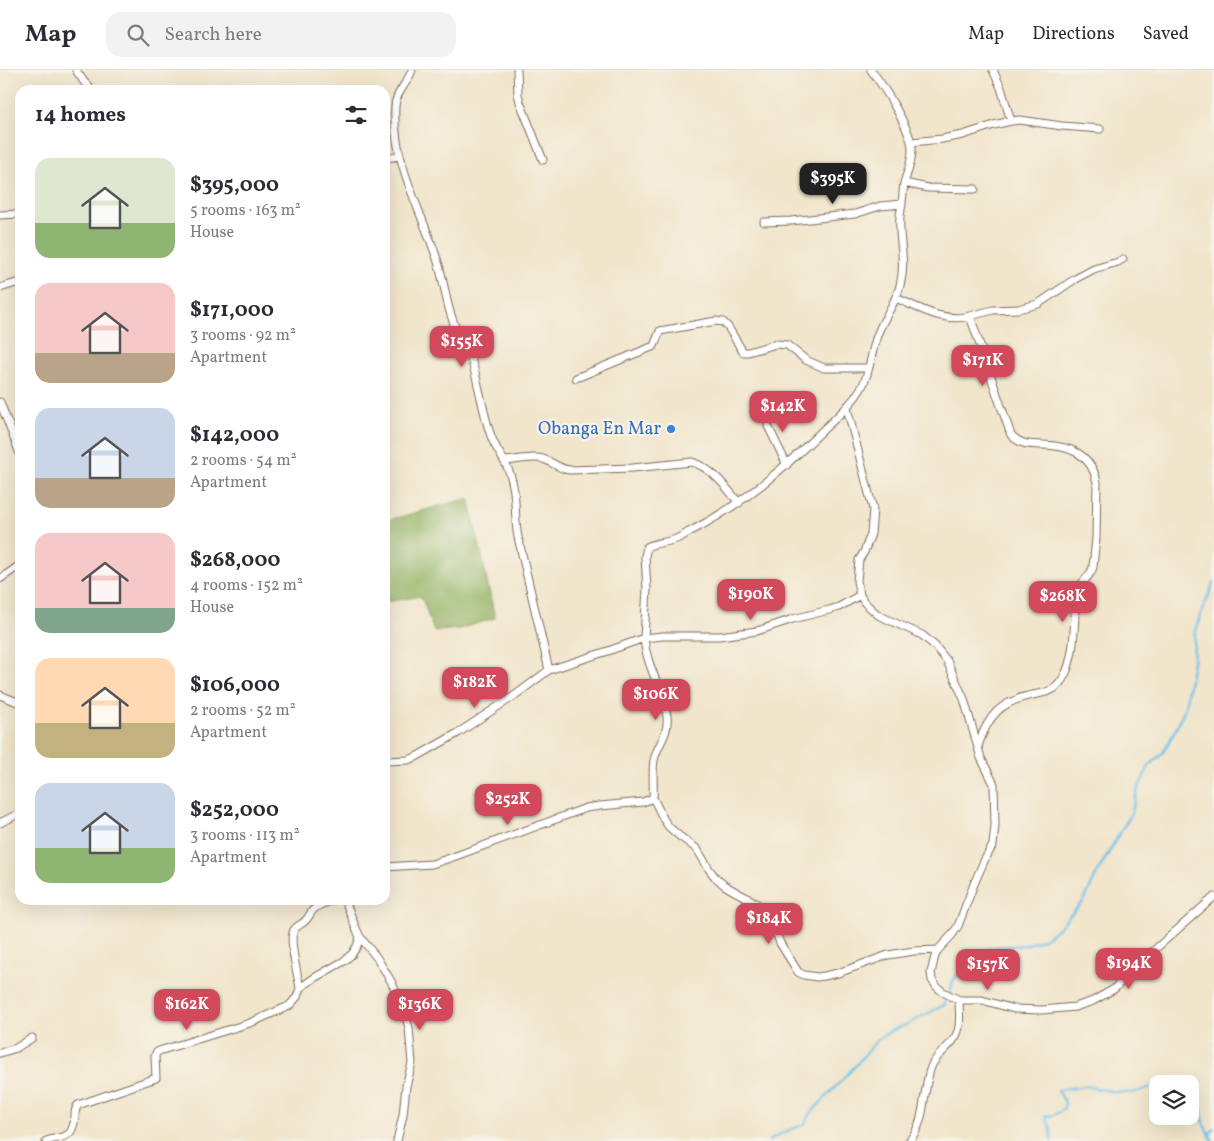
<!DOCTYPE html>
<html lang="en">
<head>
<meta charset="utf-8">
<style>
  :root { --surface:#fff; --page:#f2f2f3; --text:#2b2b33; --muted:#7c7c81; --line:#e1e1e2; --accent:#d1495b }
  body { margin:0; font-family:Vollkorn,serif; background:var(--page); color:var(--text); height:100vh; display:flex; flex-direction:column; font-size:19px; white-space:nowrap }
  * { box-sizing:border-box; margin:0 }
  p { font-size:16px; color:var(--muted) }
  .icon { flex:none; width:28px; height:28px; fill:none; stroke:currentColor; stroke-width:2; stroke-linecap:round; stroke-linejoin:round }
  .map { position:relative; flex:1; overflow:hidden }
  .drawer { position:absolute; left:15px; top:15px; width:375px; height:820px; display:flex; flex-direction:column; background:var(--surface); border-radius:15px; box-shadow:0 5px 20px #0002 }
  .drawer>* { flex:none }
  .buttons { position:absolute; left:1149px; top:1005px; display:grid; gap:10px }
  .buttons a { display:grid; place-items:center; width:50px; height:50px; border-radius:10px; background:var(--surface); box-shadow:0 5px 20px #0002; font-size:25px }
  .price { position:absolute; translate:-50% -42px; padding:0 11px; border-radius:10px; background:var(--accent); color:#fff; font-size:16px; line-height:32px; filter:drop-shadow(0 1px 2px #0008) }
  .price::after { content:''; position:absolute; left:50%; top:30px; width:15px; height:11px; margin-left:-8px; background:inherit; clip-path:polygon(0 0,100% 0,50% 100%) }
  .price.selected { background:#222; color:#fff }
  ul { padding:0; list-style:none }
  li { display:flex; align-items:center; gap:15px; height:125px; padding:0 20px }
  li span { display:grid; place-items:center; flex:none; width:140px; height:100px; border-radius:15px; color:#555 }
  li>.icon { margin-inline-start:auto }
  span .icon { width:60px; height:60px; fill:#fffc; stroke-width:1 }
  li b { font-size:21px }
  h2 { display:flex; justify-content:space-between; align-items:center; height:60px; padding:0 20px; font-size:21px }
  header { display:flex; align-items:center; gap:30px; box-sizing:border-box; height:70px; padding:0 25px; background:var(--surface); border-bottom:1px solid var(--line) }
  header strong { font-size:24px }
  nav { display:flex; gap:28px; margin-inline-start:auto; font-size:18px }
  .search { width:350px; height:45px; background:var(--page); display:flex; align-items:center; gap:12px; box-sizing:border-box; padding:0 18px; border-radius:15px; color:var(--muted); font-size:19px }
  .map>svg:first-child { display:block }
  .forest { fill:#96b669; stroke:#687044 }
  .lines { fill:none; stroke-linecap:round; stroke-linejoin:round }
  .stream { stroke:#6dc3ea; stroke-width:2.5 }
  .minor-casing { stroke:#7b6b5b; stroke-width:9 }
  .minor { stroke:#fff; stroke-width:7 }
  .shop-dot { fill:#3f7fe0; stroke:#f7f3e8; stroke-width:2 }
  .labels { text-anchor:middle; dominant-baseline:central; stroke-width:4.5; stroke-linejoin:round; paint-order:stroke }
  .shop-label { font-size:18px; fill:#366cbe; stroke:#f7f3e8; text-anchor:end }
</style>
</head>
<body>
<header>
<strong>Map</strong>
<div class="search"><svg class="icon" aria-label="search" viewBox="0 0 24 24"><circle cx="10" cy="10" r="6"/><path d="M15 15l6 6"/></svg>Search here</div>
<nav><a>Map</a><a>Directions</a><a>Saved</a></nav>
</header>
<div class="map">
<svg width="1214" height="1071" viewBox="0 0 1214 1071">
  <rect width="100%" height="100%" fill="#f7f3e8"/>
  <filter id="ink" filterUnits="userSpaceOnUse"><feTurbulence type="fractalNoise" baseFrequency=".02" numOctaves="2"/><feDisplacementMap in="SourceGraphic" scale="10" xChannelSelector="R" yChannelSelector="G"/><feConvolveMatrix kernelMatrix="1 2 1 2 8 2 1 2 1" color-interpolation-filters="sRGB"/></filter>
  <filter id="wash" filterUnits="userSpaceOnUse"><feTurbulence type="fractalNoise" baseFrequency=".0096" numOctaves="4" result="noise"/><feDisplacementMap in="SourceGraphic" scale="20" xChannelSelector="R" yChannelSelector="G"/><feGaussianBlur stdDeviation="1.12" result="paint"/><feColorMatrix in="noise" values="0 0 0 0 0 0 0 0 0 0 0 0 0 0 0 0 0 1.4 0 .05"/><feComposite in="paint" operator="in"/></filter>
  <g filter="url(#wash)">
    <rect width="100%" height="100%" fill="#f1e5cb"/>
    <path class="forest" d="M 469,428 L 495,548 L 459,559 L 434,561 L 421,526 L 385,532 L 385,451 Z"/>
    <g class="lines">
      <path class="stream" d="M 1190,1036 L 1202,1041 L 1204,1055 L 1213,1071
        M 1209,1064 L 1214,1059
        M 769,1071 L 782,1063 L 805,1054 L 811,1043 L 857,994 L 876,971 L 890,961 L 906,955 L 944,935 L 950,923 L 953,911 L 962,899 L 968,884 L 996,877 L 1025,875 L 1046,868 L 1057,859 L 1084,831 L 1098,801 L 1131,744 L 1138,719 L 1149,696 L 1162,684 L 1176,659 L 1185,637 L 1193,592 L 1195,562 L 1202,541 L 1214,512
        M 1051,1071 L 1051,1059 L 1045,1046 L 1054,1045 L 1063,1040 L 1065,1033 L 1058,1020 L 1085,1016 L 1116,1022 L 1132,1023 L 1158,1015"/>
    </g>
  </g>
  <g filter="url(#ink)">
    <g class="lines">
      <defs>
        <path id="minor" d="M 76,0 L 84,12 L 92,20
          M 412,0 C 408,13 395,23 395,37 C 392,91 421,140 437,189 C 444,209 445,229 452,248 C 456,263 466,275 471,289 C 479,313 482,339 490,363 C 495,381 508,391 512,411 C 517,429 514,448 518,467 L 549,600
          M 517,0 L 518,24 L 520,32 L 543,90
          M 993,0 L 1001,18 L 1011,51
          M 911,72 L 942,69 L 963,65 L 994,55 L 1011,51 L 1020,50 L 1062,56 L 1100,59
          M 385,88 L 400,86
          M 904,113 L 928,118 L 975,119
          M 0,145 L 20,144
          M 764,152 L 791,151 L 855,144 L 880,136 L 902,134
          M 0,218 L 16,213 L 20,214
          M 896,228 C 919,238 944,253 970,246 L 1011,365 C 1022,376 1030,374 1044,375 C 1071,376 1091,384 1097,412 L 1096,468 L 1093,497 C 1091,507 1080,512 1077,522 C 1075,529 1075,538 1075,545 C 1074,566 1073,600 1058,615 C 1052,622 1042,623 1033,625 C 1001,631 988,645 978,676
          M 970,246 L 993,240 L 1018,239 L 1038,234 L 1075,209 L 1094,199 L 1118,192 L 1123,189
          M 576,308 L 654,276 L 660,261 L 716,251 L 723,252 L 728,257 L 743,282 L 748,282 L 776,274 L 787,275 L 806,290 L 824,298 L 868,298
          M 0,332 L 20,384
          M 769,332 L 767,345 L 768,356 L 787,395
          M 847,338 L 873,439 L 871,464 L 864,482 L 859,490 L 857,511 L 860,525 L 864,532 L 878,545 L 922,565 L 935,576 L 947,591 L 964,629 L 981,688 L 994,714 L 995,755 L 993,775 L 984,791 L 974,814 L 958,856 L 952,865 L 938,880 L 935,886 L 931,903 L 932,910 L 937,917 L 943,922 L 959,930 C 959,940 961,951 958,961 C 954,976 936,983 931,997 C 922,1021 927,1051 909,1071
          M 506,391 C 517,390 532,386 543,389 C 553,392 557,398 569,400 L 633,398 L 692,392 C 712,398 726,417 739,433
          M 0,509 L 20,495
          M 0,625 L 20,633
          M 385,691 L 408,690 L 416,687 L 458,663 L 514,626 L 549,600 L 608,581 L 644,568 L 647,519 L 645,486 L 647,477 C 654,473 661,473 669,471 C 676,470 683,466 689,462 C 742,435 782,400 824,359 C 838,346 852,334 862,317 C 871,300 871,280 878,263 C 885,245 898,230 901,211 C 906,189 898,169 900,147 C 900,142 902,137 902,132 C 903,126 903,120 904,113 C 907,103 912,92 912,80 C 913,63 883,15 871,0
          M 653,728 L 664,750 L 669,757 L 678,765 L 697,779 L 709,799 L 715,807 L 724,815 L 736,822 L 753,831 L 762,838 L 773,854 L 780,873 L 795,897 L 798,902 L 804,905 L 817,907 L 824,906 L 838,903 L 888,885 L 914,881 L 938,880
          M 0,753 L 20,743
          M 385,797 L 432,794 L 453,787 L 586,738 L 600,736 L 643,732 L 653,728 C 654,715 652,702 654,690 C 658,673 669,665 667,646 C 663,619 646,596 644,568 L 663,566 L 719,566 L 757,561 L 793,549 L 829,540 L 839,537 L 860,525
          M 345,830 L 355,856 L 360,867 L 377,888 L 391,911 L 404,940 L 409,958 L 412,993 L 406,1016 L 403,1045 L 397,1071
          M 300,918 C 298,906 288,869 294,860 C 297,855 303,854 306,850 C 309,847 310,843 313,840 C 318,835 327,832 334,830
          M 959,930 L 982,930 L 1014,939 L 1042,940 L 1075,937 L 1093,931 L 1114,919 L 1143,890 L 1214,827
          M 0,983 L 16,978 L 32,968
          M 46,1071 C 65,1065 72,1070 75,1047 C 75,1042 75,1039 78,1035 L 156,1008 L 155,986 L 156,983 L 159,981 L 250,953 L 289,936 L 297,927 L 300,918 L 314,908 L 344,891 L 352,884 L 357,876 L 360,867"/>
      </defs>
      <use href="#minor" class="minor-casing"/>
      <use href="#minor" class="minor"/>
    </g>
  </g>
  <circle class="shop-dot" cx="671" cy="359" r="5"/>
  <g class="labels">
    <g class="shop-label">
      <text x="661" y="359">Obanga En Mar</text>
    </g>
  </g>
</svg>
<div class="buttons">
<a><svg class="icon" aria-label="layers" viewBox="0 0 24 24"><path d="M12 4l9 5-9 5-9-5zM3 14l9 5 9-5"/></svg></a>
</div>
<b class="price selected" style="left:833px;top:135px">$395K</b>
<b class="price" style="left:462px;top:298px">$155K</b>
<b class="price" style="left:983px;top:317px">$171K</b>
<b class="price" style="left:783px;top:363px">$142K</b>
<b class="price" style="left:751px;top:551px">$190K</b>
<b class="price" style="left:1063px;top:553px">$268K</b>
<b class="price" style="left:475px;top:639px">$182K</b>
<b class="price" style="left:656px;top:651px">$106K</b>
<b class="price" style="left:508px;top:756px">$252K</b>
<b class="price" style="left:769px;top:875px">$184K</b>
<b class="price" style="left:1129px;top:920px">$194K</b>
<b class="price" style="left:988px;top:921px">$157K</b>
<b class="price" style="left:187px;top:961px">$162K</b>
<b class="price" style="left:420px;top:961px">$136K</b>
<section class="drawer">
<h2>14 homes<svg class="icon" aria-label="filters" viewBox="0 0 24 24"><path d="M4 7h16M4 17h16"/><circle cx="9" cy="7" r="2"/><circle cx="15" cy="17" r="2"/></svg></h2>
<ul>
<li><span style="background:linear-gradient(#dfe7d0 65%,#8fb573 0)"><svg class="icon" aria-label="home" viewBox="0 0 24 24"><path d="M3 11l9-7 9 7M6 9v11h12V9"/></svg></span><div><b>$395,000</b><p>5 rooms · 163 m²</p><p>House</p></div></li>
<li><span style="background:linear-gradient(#f6c9c9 70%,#b9a48a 0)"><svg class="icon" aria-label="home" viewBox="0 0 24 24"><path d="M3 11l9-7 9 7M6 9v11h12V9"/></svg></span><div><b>$171,000</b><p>3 rooms · 92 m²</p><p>Apartment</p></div></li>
<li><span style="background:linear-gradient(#c9d6e8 70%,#b9a48a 0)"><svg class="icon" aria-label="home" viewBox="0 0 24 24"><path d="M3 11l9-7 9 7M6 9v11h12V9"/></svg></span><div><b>$142,000</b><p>2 rooms · 54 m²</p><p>Apartment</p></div></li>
<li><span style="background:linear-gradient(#f6c9c9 75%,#7fa58c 0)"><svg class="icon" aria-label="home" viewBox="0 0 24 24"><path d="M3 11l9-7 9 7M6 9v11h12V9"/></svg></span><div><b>$268,000</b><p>4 rooms · 152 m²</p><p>House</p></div></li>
<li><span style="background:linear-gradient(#ffd9b3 65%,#c2b280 0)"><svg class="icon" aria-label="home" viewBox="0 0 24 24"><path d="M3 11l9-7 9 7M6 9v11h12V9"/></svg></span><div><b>$106,000</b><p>2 rooms · 52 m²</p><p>Apartment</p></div></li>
<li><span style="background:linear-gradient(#c9d6e8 65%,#8fb573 0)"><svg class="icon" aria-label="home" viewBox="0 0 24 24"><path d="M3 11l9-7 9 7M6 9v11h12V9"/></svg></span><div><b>$252,000</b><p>3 rooms · 113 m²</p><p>Apartment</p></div></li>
</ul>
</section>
</div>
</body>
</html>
